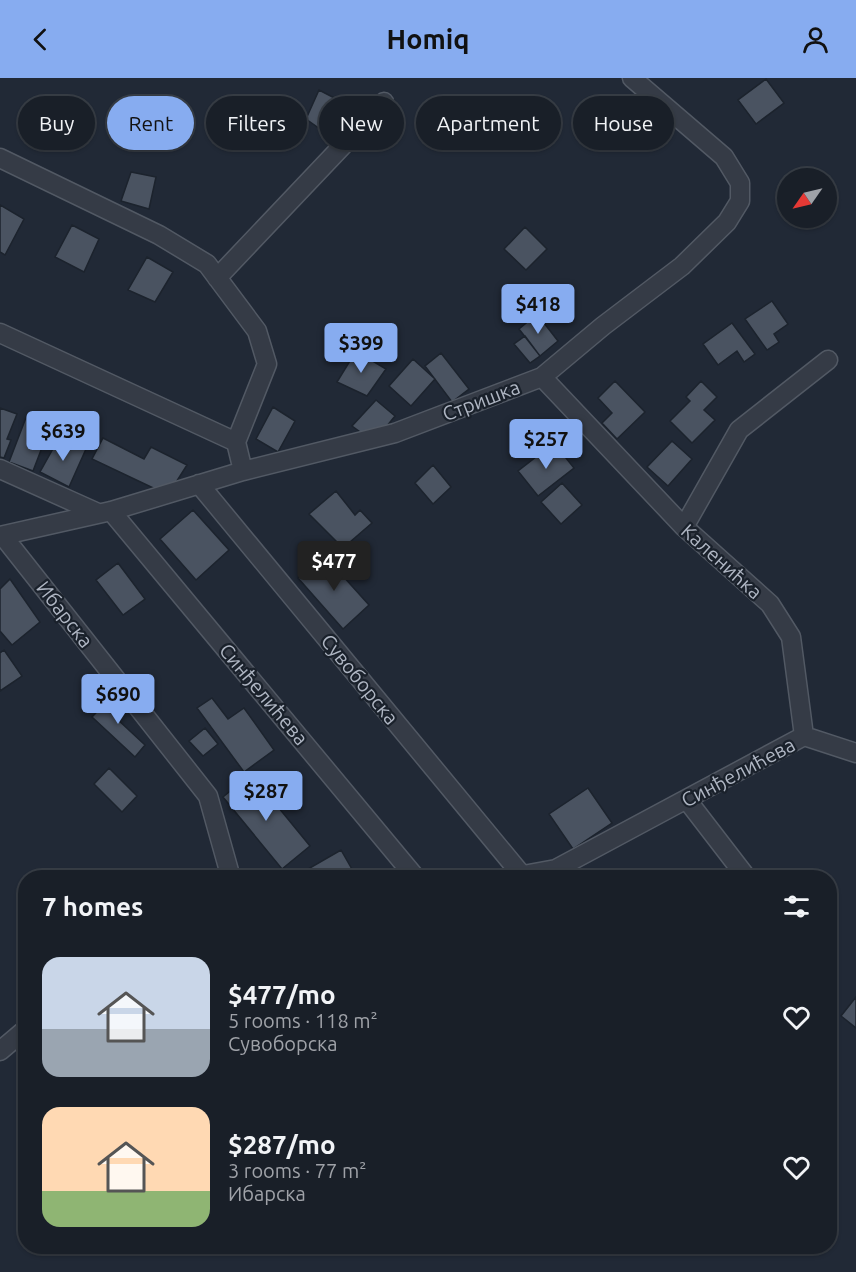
<!DOCTYPE html>
<html lang="en">
<head>
<meta charset="utf-8">
<style>
  :root { --surface:#191f28; --page:#262c34; --text:#f1f3f6; --muted:#9fa2a8; --line:#373d45; --accent:#87acf0 }
  body { margin:0; font-family:Ubuntu,sans-serif; background:var(--page); color:var(--text); height:100vh; display:flex; flex-direction:column; font-size:22px; white-space:nowrap }
  * { box-sizing:border-box; margin:0 }
  p { font-size:20px; color:var(--muted) }
  .icon { flex:none; width:33px; height:33px; fill:none; stroke:currentColor; stroke-width:2; stroke-linecap:round; stroke-linejoin:round }
  .map { position:relative; flex:1; overflow:hidden }
  .side { position:absolute; left:18px; top:792px; width:819px; height:384px; display:flex; flex-direction:column; background:var(--surface); border-radius:24px; box-shadow:0 2px 4px #0004,0 0 0 2px var(--line) }
  .side>* { flex:none }
  .guide { position:absolute; left:18px; top:18px; width:820px; height:54px; display:flex; gap:12px }
  .needle { width:39px; rotate:236deg }
  .fabs { position:absolute; left:777px; top:90px; display:grid; gap:12px }
  .fabs a { display:grid; place-items:center; width:60px; height:60px; border-radius:50%; background:var(--surface); box-shadow:0 2px 4px #0004,0 0 0 2px var(--line); font-size:30px }
  .price { position:absolute; translate:-50% -51px; padding:0 14px; border-radius:6px; background:var(--accent); color:#111; font-size:20px; line-height:39px; filter:drop-shadow(0 2px 3px #0008) }
  .price::after { content:''; position:absolute; left:50%; top:36px; width:18px; height:14px; margin-left:-9px; background:inherit; clip-path:polygon(0 0,100% 0,50% 100%) }
  .price.selected { background:#222; color:#fff }
  ul { padding:0; list-style:none }
  li { display:flex; align-items:center; gap:18px; height:150px; padding:0 24px }
  li span { display:grid; place-items:center; flex:none; width:168px; height:120px; border-radius:18px; color:#555 }
  li>.icon { margin-inline-start:auto }
  span .icon { width:72px; height:72px; fill:#fffc; stroke-width:1 }
  li b { font-size:26px }
  h2 { display:flex; justify-content:space-between; align-items:center; height:72px; padding:0 24px; font-size:26px }
  .pill { padding:0 21px; border-radius:27px; background:var(--surface); box-shadow:0 2px 4px #0004,0 0 0 2px var(--line); font-size:21px; line-height:54px }
  .pill.selected { background:var(--accent); color:#111 }
  header { display:flex; justify-content:space-between; align-items:center; height:78px; padding:0 24px; background:var(--accent); color:#111; font-size:27px; font-weight:700 }
  .map>svg:first-child { display:block }
  .building { fill:#4a5361; stroke:#1c232d; stroke-width:1.5 }
  .lines { fill:none; stroke-linecap:round; stroke-linejoin:round }
  .street-casing { stroke:#525964; stroke-width:21 }
  .street { stroke:#353b46; stroke-width:18 }
  .labels { text-anchor:middle; dominant-baseline:central; stroke-width:4.5; stroke-linejoin:round; paint-order:stroke }
  .street-label { font-size:20px; fill:#afb6c3; stroke:#1a212b }
</style>
</head>
<body>
<header><svg class="icon" aria-label="back" viewBox="0 0 24 24"><path d="M15 5l-7 7 7 7"/></svg>Homiq<svg class="icon" aria-label="person" viewBox="0 0 24 24"><circle cx="12" cy="8" r="4"/><path d="M4 21q1-7 8-7t8 7"/></svg></header>
<div class="map">
<svg width="856" height="1194" viewBox="0 0 856 1194">
  <rect width="100%" height="100%" fill="#212936"/>
  <path class="building" d="M 766,1 L 784,25 L 756,46 L 738,22 Z
    M 319,12 L 348,27 L 330,58 L 306,41 Z
    M 131,94 L 156,99 L 149,131 L 121,123 Z
    M 0,127 L 24,141 L 5,177 L 0,174 Z
    M 72,147 L 99,161 L 84,194 L 55,179 Z
    M 525,149 L 547,171 L 526,192 L 504,171 Z
    M 147,179 L 173,194 L 155,224 L 128,212 Z
    M 772,223 L 788,246 L 774,256 L 779,264 L 767,272 L 745,241 Z
    M 537,236 L 558,263 L 540,278 L 519,251 Z
    M 732,245 L 755,276 L 744,284 L 737,273 L 718,287 L 703,266 Z
    M 525,258 L 540,278 L 530,285 L 514,266 Z
    M 356,273 L 386,291 L 367,318 L 337,304 Z
    M 441,275 L 469,311 L 452,324 L 425,288 Z
    M 413,281 L 435,301 L 411,328 L 389,308 Z
    M 615,303 L 645,334 L 617,361 L 602,345 L 612,335 L 598,320 Z
    M 701,303 L 717,319 L 704,332 L 715,342 L 692,365 L 670,343 L 690,323 L 686,319 Z
    M 376,322 L 395,338 L 374,364 L 352,348 Z
    M 273,329 L 295,343 L 278,374 L 256,361 Z
    M 0,330 L 17,336 L 7,361 L 11,362 L 4,380 L 0,379 Z
    M 27,337 L 51,346 L 33,393 L 9,384 Z
    M 59,360 L 86,371 L 69,409 L 40,394 Z
    M 103,360 L 144,381 L 151,369 L 187,387 L 168,417 L 92,381 Z
    M 672,363 L 692,381 L 668,408 L 647,389 Z
    M 554,365 L 574,390 L 538,418 L 518,393 Z
    M 433,387 L 451,409 L 433,426 L 415,405 Z
    M 562,405 L 582,427 L 561,446 L 541,424 Z
    M 336,413 L 355,437 L 360,432 L 372,445 L 343,470 L 309,436 Z
    M 193,432 L 229,472 L 196,502 L 160,461 Z
    M 324,477 L 369,527 L 343,551 L 298,500 Z
    M 118,485 L 145,521 L 123,537 L 96,502 Z
    M 10,501 L 40,544 L 12,567 L 0,553 L 0,511 Z
    M 4,572 L 22,598 L 0,613 L 0,575 Z
    M 114,616 L 127,629 L 116,640 L 145,667 L 135,679 L 92,639 Z
    M 212,620 L 228,641 L 244,630 L 274,672 L 244,694 L 197,630 Z
    M 205,650 L 218,666 L 203,678 L 189,663 Z
    M 109,690 L 137,718 L 122,734 L 94,706 Z
    M 251,696 L 310,768 L 282,791 L 223,719 Z
    M 588,710 L 612,745 L 573,771 L 549,736 Z
    M 341,772 L 357,800 L 312,800 L 308,791 Z
    M 614,791 L 619,800 L 599,800 Z
    M 856,919 L 856,950 L 841,938 Z"/>
  <g class="lines">
    <defs>
      <path id="street" d="M 0,80 L 159,157 L 207,186 L 257,253 L 267,286 L 236,364 L 243,393
        M 217,200 L 384,24
        M 0,255 L 236,364
        M 542,299 L 684,449 L 770,526 L 791,559 L 804,658
        M 0,391 L 98,435
        M 199,406 L 521,796
        M 111,433 L 416,800
        M 684,449 L 739,352 L 828,282
        M 0,458 L 111,433 L 243,393 L 395,355 L 542,299 L 603,248 L 682,188 L 727,144 L 740,123 L 740,105 L 724,79 L 632,0
        M 3,458 L 208,718 L 231,800
        M 804,658 L 856,675
        M 687,722 L 747,800
        M 507,800 L 556,791 L 804,658
        M 0,973 L 26,951"/>
    </defs>
    <use href="#street" class="street-casing"/>
    <use href="#street" class="street"/>
  </g>
  <g class="labels">
    <g class="street-label">
      <text transform="translate(481 322) rotate(-21)">Стришка</text>
      <text transform="translate(722 483) rotate(42)">Каленићка</text>
      <text transform="translate(65 536) rotate(52)">Ибарска</text>
      <text transform="translate(360 601) rotate(51)">Сувоборска</text>
      <text transform="translate(264 616) rotate(50)">Синђелићева</text>
      <text transform="translate(738 694) rotate(-28)">Синђелићева</text>
    </g>
  </g>
</svg>
<div class="fabs">
<a><svg class="needle" viewBox="-14 -14 28 28"><path d="M0-13l5 13h-10z" fill="#e53935"/><path d="M0 13l5-13h-10z" fill="#9fa2a8"/></svg></a>
</div>
<b class="price" style="left:538px;top:257px">$418</b>
<b class="price" style="left:361px;top:296px">$399</b>
<b class="price" style="left:63px;top:384px">$639</b>
<b class="price" style="left:546px;top:392px">$257</b>
<b class="price selected" style="left:334px;top:514px">$477</b>
<b class="price" style="left:118px;top:647px">$690</b>
<b class="price" style="left:266px;top:744px">$287</b>
<div class="guide">
<a class="pill">Buy</a>
<a class="pill selected">Rent</a>
<a class="pill">Filters</a>
<a class="pill">New</a>
<a class="pill">Apartment</a>
<a class="pill">House</a>
</div>
<section class="side">
<h2>7 homes<svg class="icon" aria-label="filters" viewBox="0 0 24 24"><path d="M4 7h16M4 17h16"/><circle cx="9" cy="7" r="2"/><circle cx="15" cy="17" r="2"/></svg></h2>
<ul>
<li><span style="background:linear-gradient(#c9d6e8 60%,#9aa5b1 0)"><svg class="icon" aria-label="home" viewBox="0 0 24 24"><path d="M3 11l9-7 9 7M6 9v11h12V9"/></svg></span><div><b>$477/mo</b><p>5 rooms · 118 m²</p><p>Сувоборска</p></div><svg class="icon" aria-label="heart" viewBox="0 0 24 24"><path d="M12 20l-8-8c-3-5 5-10 8-4 3-6 11-1 8 4z"/></svg></li>
<li><span style="background:linear-gradient(#ffd9b3 70%,#8fb573 0)"><svg class="icon" aria-label="home" viewBox="0 0 24 24"><path d="M3 11l9-7 9 7M6 9v11h12V9"/></svg></span><div><b>$287/mo</b><p>3 rooms · 77 m²</p><p>Ибарска</p></div><svg class="icon" aria-label="heart" viewBox="0 0 24 24"><path d="M12 20l-8-8c-3-5 5-10 8-4 3-6 11-1 8 4z"/></svg></li>
</ul>
</section>
</div>
</body>
</html>
